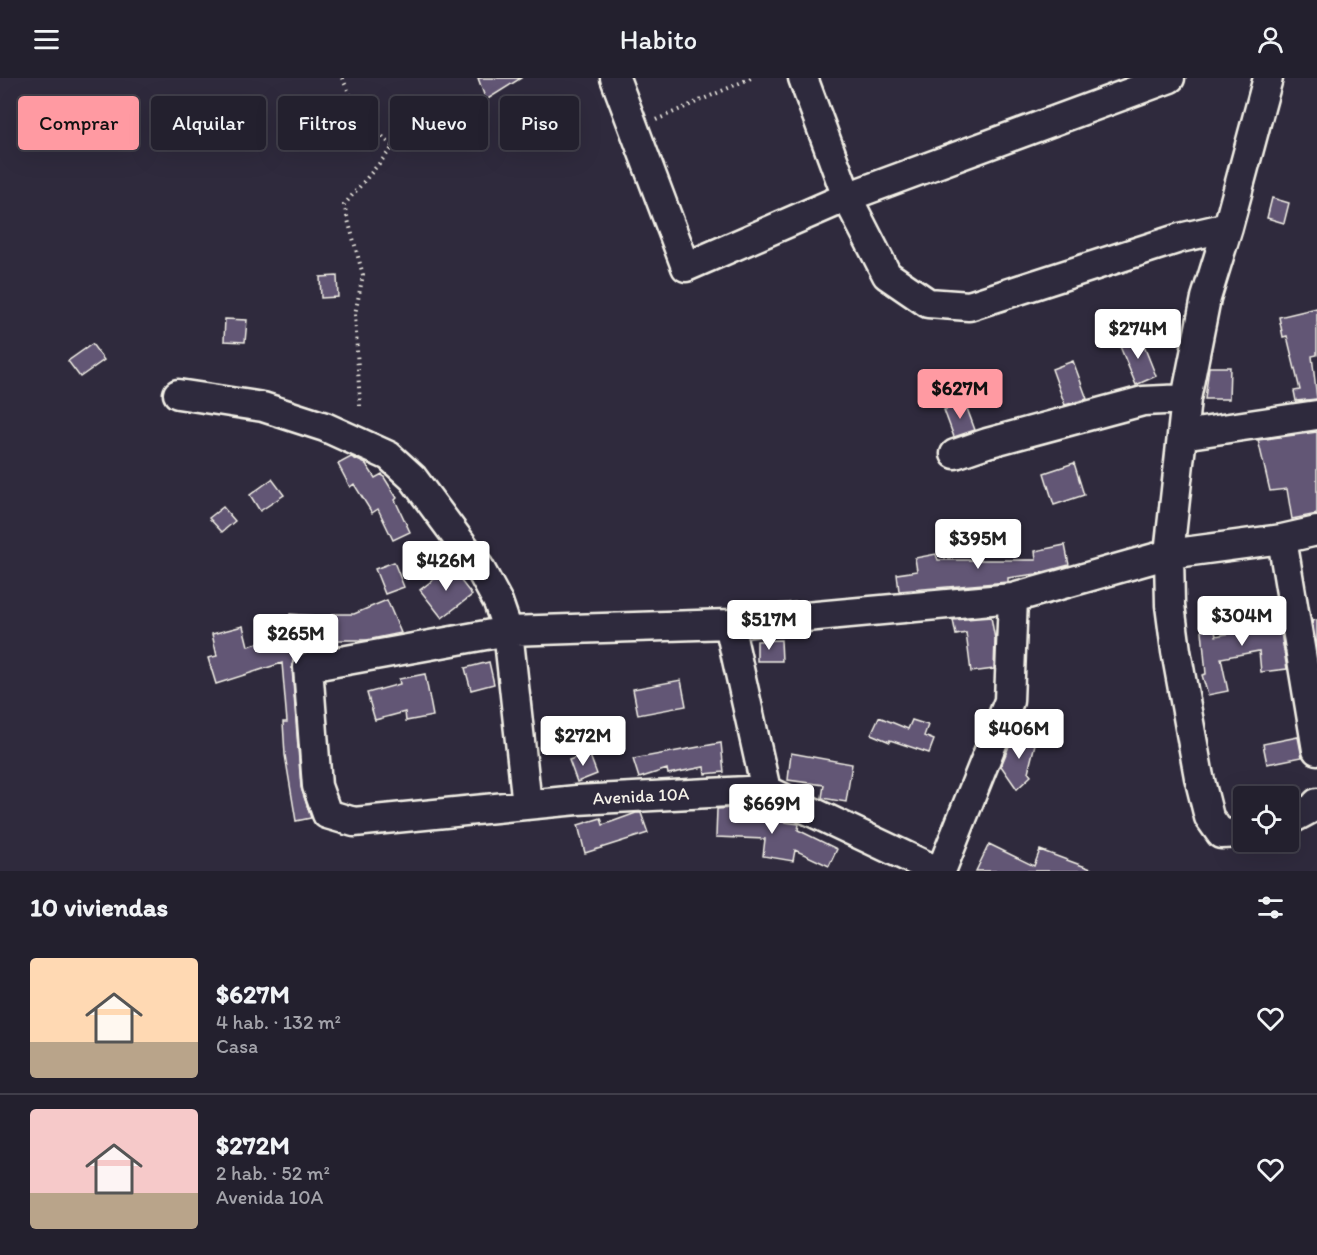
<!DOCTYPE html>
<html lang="es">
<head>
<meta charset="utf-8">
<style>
  :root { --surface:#23202e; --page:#2b2836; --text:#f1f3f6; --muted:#a3a3aa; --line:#403e4a; --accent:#ff9aa2 }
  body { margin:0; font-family:Itim,sans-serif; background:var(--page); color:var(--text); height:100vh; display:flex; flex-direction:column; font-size:22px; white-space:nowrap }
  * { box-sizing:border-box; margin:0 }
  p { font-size:20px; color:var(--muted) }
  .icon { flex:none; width:33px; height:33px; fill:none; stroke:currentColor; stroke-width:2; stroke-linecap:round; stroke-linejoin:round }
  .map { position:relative; height:793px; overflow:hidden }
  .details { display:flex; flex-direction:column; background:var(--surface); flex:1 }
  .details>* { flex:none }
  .top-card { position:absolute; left:18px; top:18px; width:600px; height:54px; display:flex; gap:12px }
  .tools { position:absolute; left:1233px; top:708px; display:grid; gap:12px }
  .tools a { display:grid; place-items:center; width:66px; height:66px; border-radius:6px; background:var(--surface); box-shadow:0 6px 24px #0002,0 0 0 2px var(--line); font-size:30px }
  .price { position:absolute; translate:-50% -51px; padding:0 14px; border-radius:6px; background:#fff; color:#222; font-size:20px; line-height:39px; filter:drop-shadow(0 2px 3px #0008) }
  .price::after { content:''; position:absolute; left:50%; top:36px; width:18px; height:14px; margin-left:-9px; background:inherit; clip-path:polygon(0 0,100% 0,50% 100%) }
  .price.current { background:var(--accent); color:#111 }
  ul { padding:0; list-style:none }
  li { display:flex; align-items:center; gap:18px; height:150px; padding:0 30px }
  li+li { border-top:2px solid var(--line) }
  li span { display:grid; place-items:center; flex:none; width:168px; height:120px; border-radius:6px; color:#555 }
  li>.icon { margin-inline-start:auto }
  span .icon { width:72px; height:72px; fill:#fffc; stroke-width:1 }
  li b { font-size:26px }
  h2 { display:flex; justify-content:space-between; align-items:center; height:72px; padding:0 30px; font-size:26px }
  .chip { padding:0 21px; border-radius:6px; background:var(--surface); box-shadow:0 6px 24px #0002,0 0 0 2px var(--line); font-size:21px; line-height:54px }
  .chip.current { background:var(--accent); color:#111 }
  header { display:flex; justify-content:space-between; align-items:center; height:78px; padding:0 30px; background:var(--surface); font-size:27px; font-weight:600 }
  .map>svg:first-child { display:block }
  .building { fill:#625774; stroke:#f4f1e8; stroke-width:1.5 }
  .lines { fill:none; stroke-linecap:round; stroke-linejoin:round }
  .minor-casing { stroke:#f4f1e8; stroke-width:33 }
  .path { stroke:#f4f1e8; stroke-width:4; stroke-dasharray:1.5 4.5; stroke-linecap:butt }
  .minor { stroke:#2f2a3d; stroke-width:28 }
  .labels { text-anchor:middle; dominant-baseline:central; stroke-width:4.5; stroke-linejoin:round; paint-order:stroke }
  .street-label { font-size:18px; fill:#f4f1e8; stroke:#2f2a3d }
</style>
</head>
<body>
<header><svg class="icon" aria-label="menu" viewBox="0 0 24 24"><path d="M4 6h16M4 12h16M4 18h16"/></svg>Habito<svg class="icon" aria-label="person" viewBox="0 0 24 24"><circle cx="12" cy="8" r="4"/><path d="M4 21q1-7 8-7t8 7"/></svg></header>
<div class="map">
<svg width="1317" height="793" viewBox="0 0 1317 793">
  <rect width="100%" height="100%" fill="#2f2a3d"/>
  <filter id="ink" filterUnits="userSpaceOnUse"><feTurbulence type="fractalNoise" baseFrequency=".0167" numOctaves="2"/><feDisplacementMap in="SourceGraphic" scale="12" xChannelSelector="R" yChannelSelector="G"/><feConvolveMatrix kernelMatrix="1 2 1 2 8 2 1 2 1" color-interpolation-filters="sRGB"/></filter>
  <g filter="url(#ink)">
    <path class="building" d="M 478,0 L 521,0 L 486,22 Z
      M 1272,120 L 1289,125 L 1284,145 L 1267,140 Z
      M 337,198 L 338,219 L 321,220 L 320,199 Z
      M 1317,230 L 1317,277 L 1312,278 L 1317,321 L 1296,323 L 1294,313 L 1300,312 L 1287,258 L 1283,259 L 1279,239 Z
      M 225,241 L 247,242 L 245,264 L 224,263 Z
      M 1140,258 L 1156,298 L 1136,307 L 1119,266 Z
      M 92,266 L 104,282 L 80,299 L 68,283 Z
      M 1073,283 L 1087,321 L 1065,327 L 1052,291 Z
      M 1209,289 L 1230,289 L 1229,321 L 1205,321 Z
      M 965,325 L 975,352 L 954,359 L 944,332 Z
      M 1317,354 L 1317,436 L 1292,441 L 1287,411 L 1270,413 L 1258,362 Z
      M 351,379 L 366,386 L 375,400 L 382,396 L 397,420 L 395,422 L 410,454 L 393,462 L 378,431 L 372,435 L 354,406 L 350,409 L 338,386 Z
      M 1074,385 L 1084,417 L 1054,427 L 1044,395 Z
      M 272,401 L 284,417 L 260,433 L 250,417 Z
      M 223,429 L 235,443 L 222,454 L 209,440 Z
      M 1065,467 L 1069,487 L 1036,496 L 1008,500 L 1008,504 L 899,513 L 897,496 L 917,493 L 915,480 L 936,476 L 938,482 L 1036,482 L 1035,473 Z
      M 394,484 L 404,509 L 385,516 L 375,491 Z
      M 450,489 L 472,517 L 442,540 L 420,512 Z
      M 387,522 L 401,555 L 367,562 L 316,562 L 316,567 L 299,566 L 299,575 L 293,582 L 292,590 L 301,709 L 311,740 L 296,743 L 285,677 L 283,644 L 287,644 L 282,585 L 216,606 L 208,580 L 217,578 L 212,556 L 243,548 L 248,568 L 289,556 L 290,536 L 332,539 L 332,536 L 354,536 Z
      M 1272,526 L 1276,550 L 1280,549 L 1287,591 L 1261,594 L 1259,573 L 1221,580 L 1228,613 L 1208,617 L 1202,597 L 1206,596 L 1201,542 L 1213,541 L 1216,558 L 1254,551 L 1251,530 Z
      M 991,539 L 995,561 L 994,591 L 971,594 L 966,555 L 956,557 L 953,542 Z
      M 1317,542 L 1317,571 L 1312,543 Z
      M 781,562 L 782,583 L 757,583 L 757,563 Z
      M 489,584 L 494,606 L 471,612 L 465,590 Z
      M 425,596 L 433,638 L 406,643 L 405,634 L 375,642 L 367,615 L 400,606 L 399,601 Z
      M 681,602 L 686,628 L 638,637 L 633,611 Z
      M 879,639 L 908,651 L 912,642 L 928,647 L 924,658 L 934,662 L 929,675 L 890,662 L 890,664 L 871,656 Z
      M 1014,656 L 1036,662 L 1028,694 L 1031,698 L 1017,711 L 1001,688 Z
      M 1298,659 L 1302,679 L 1267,686 L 1263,666 Z
      M 721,665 L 724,694 L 705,696 L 704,689 L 668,696 L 667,691 L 639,700 L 633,681 Z
      M 589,675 L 597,696 L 577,704 L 569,682 Z
      M 791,675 L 852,686 L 846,724 L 822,720 L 824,707 L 788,702 Z
      M 732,730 L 759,731 L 758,740 L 799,746 L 798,752 L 837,771 L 829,788 L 795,772 L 793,783 L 763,778 L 765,761 L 716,759 L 717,731 Z
      M 636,735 L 641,735 L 648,755 L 585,775 L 578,747 L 601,740 L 603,747 Z
      M 989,766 L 1034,788 L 1040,772 L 1091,791 L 1090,793 L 976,793 Z"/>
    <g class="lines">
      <defs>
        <path id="minor" d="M 615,0 L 686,189 L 847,119 L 1170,0
          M 803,0 L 847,119 L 887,197 L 928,225 L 969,228 L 1180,160 L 1228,149
          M 178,316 L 263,329 L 325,349 L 389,378 L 413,400 L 479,489 L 498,524 L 508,553 L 527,727
          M 1182,357 L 1317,337
          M 955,376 L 987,365 L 1143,323 L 1186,321
          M 1282,461 L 1317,672
          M 729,546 L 766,712
          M 1288,743 L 1314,729 L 1317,725
          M 1244,755 L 1221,756 L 1209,739 L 1199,699 L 1176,573 L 1170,527 L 1169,476 L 1186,321 L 1206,220 L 1228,149 L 1268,0
          M 937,793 L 766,712 L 577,722 L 354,744 L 327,736 L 317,708 L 308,589 L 508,553 L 729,546 L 1013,520 L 1169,476 L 1282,461 L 1317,453
          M 941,793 L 1009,623 L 1013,520"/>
      </defs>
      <use href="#minor" class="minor-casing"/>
      <path class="path" d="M 342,0 L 359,35 L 393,69 L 344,127 L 363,197 L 355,236 L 360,328
        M 656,42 L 751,0"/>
      <use href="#minor" class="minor"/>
    </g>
  </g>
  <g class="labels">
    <g class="street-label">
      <text transform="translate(641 718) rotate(-3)">Avenida 10A</text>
    </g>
  </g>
</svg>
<div class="tools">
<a><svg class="icon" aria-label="locate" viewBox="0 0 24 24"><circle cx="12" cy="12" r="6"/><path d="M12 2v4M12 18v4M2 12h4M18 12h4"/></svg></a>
</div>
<b class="price" style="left:1138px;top:282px">$274M</b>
<b class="price current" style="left:960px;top:342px">$627M</b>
<b class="price" style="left:978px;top:492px">$395M</b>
<b class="price" style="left:446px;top:514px">$426M</b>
<b class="price" style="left:1242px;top:569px">$304M</b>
<b class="price" style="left:769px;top:573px">$517M</b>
<b class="price" style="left:296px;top:587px">$265M</b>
<b class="price" style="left:1019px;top:682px">$406M</b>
<b class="price" style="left:583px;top:689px">$272M</b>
<b class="price" style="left:772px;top:757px">$669M</b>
<div class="top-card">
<a class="chip current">Comprar</a>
<a class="chip">Alquilar</a>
<a class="chip">Filtros</a>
<a class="chip">Nuevo</a>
<a class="chip">Piso</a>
</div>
</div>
<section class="details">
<h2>10 viviendas<svg class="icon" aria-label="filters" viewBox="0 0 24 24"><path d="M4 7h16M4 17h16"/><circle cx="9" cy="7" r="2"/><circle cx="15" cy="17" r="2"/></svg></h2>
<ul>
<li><span style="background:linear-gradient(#ffd9b3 70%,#b9a48a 0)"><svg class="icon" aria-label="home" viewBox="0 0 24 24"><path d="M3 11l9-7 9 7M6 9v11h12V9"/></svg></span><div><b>$627M</b><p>4 hab. · 132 m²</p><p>Casa</p></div><svg class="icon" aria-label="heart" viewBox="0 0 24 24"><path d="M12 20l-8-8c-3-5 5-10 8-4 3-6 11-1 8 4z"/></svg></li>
<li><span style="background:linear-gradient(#f6c9c9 70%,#b9a48a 0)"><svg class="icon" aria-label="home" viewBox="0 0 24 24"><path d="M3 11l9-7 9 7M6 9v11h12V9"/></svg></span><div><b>$272M</b><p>2 hab. · 52 m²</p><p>Avenida 10A</p></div><svg class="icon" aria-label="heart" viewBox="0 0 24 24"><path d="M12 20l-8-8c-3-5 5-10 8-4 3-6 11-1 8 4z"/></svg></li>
</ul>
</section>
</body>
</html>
